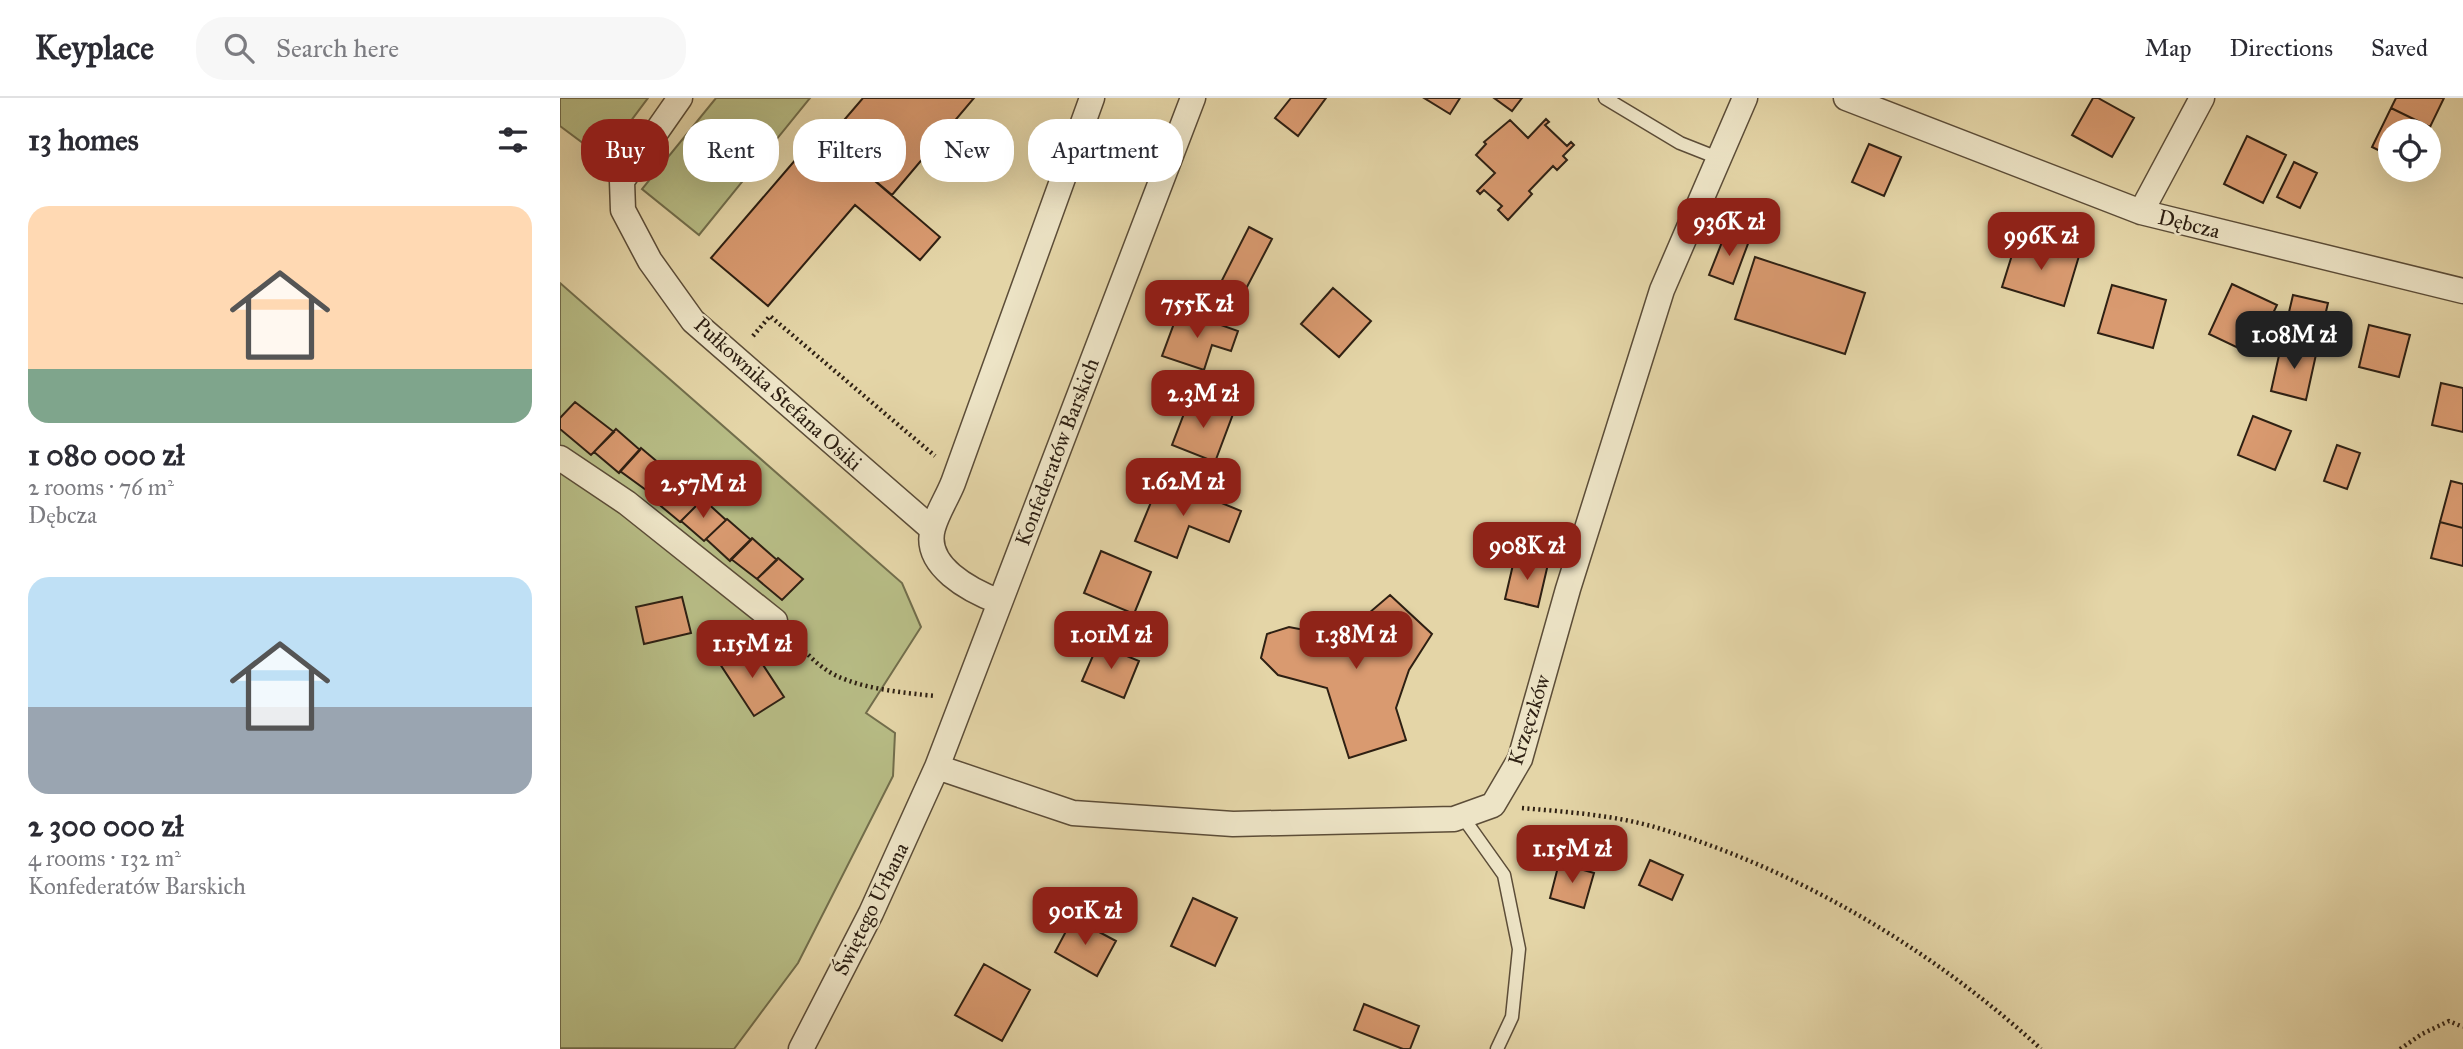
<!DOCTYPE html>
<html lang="en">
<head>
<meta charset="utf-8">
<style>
  :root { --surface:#fff; --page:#f7f7f7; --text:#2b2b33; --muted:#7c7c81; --line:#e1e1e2; --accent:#8f2418 }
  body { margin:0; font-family:"IM FELL Great Primer",serif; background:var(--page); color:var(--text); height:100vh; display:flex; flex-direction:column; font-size:26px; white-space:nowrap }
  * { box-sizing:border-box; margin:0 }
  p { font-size:23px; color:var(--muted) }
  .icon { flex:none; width:38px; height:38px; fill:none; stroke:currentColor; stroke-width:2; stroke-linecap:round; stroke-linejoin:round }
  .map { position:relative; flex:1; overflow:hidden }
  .details { display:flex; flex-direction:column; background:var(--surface); width:560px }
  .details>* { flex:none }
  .top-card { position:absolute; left:21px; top:21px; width:665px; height:63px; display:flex; gap:14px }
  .fabs { position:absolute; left:1818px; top:21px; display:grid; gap:14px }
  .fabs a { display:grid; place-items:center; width:63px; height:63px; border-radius:50%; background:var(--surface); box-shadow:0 7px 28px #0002; font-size:35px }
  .price { position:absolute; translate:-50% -60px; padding:0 16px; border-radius:14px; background:var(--accent); color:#fff; font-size:23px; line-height:46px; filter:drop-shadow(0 2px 4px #0008) }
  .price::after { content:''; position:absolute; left:50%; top:42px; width:21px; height:16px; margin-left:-10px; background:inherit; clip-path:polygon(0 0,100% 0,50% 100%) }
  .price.selected { background:#222; color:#fff }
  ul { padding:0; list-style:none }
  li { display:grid; align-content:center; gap:14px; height:371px; padding:0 28px }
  li span { display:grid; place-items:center; height:217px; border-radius:21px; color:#555 }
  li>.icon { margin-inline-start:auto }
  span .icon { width:126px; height:126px; fill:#fffc; stroke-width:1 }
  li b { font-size:30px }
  h2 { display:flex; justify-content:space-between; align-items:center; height:84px; padding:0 28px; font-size:30px }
  .pill { padding:0 24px; border-radius:28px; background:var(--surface); box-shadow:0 7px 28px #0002; font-size:24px; line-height:63px }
  .pill.selected { background:var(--accent); color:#fff }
  header { display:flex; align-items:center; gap:42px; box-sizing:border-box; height:98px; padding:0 35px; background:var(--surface); border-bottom:2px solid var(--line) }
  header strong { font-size:33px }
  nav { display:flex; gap:38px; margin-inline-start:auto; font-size:24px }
  .search { width:490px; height:63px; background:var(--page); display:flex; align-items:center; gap:18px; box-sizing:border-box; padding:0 24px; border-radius:28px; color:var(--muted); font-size:26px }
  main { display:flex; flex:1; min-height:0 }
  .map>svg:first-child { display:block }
  .green { fill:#b7bc85; stroke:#726e4c; stroke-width:2 }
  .building { fill:#d99a70; stroke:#2e2013; stroke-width:2 }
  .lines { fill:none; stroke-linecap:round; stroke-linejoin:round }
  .lane-casing { stroke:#5c4d38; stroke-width:15 }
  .street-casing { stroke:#5c4d38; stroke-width:27 }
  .path { stroke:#2e2013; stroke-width:4.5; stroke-dasharray:2 3.5; stroke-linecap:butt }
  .lane { stroke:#ede4c6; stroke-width:12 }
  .street { stroke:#ede4c6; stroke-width:24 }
  .labels { text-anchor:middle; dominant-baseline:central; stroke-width:5; stroke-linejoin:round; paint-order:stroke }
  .street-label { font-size:21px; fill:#2e2013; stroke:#ede4c6 }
</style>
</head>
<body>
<header>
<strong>Keyplace</strong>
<div class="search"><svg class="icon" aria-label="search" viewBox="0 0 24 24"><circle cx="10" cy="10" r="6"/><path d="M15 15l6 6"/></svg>Search here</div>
<nav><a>Map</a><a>Directions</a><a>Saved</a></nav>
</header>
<main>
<section class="details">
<h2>13 homes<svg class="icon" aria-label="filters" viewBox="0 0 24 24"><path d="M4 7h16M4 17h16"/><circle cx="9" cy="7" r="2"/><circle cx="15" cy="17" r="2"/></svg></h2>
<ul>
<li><span style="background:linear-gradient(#ffd9b3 75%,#7fa58c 0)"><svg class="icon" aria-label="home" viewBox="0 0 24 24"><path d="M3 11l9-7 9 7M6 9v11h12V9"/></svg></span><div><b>1 080 000 zł</b><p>2 rooms · 76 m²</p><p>Dębcza</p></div></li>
<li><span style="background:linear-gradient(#bfe0f5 60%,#9aa5b1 0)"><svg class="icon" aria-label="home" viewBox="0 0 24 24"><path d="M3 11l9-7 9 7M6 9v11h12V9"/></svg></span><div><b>2 300 000 zł</b><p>4 rooms · 132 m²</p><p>Konfederatów Barskich</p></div></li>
</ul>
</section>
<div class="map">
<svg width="1903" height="951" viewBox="0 0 1903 951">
  <rect width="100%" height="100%" fill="#e4d5a7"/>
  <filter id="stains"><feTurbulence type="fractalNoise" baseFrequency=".00286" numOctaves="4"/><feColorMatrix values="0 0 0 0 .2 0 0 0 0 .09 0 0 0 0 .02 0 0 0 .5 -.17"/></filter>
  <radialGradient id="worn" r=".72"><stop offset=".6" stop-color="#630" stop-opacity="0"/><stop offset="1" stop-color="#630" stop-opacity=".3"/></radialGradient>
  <path class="green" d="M 0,0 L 88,0 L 43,60 L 0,28 Z
    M 156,0 L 250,0 L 139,137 L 82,91 Z
    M 0,185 L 342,485 L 361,529 L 306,615 L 335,635 L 333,678 L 238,865 L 174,951 L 0,950 Z"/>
  <path class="building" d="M 303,0 L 414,0 L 332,97 L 267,42 Z
    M 731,0 L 766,0 L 738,38 L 715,20 Z
    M 864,0 L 900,0 L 890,16 Z
    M 934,0 L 962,0 L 952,13 Z
    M 1533,0 L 1538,0 L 1574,20 L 1552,59 L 1512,37 Z
    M 1836,0 L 1884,0 L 1870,29 L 1831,10 Z
    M 1831,10 L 1870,29 L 1867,33 L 1830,33 L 1830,58 L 1812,49 Z
    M 986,21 L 989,24 L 985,27 L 1007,48 L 1011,44 L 1014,47 L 1003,58 L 1007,62 L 997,72 L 993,68 L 969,93 L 972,96 L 948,122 L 938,112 L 942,108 L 924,92 L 920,96 L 917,93 L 935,75 L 916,57 L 926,46 L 924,44 L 950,22 L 968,40 Z
    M 1687,38 L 1726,57 L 1703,105 L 1664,86 Z
    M 1309,46 L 1341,59 L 1324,98 L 1292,84 Z
    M 280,53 L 380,139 L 360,162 L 295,107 L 208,208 L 151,160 L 237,60 L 259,78 Z
    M 1734,64 L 1757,75 L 1740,110 L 1717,99 Z
    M 689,129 L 712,141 L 677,208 L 655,196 Z
    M 1166,134 L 1189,143 L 1173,186 L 1149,177 Z
    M 1457,141 L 1519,158 L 1504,208 L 1442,189 Z
    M 1195,159 L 1305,195 L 1285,256 L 1175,221 Z
    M 1672,186 L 1717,207 L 1693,257 L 1649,236 Z
    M 1552,187 L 1606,202 L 1593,250 L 1538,235 Z
    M 773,190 L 811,223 L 779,259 L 741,226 Z
    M 1733,197 L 1768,205 L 1757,252 L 1722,244 Z
    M 619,212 L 678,233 L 671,253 L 652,247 L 644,272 L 602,258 Z
    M 1809,227 L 1850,237 L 1839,279 L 1799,269 Z
    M 1722,244 L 1757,252 L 1746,302 L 1711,293 Z
    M 1881,285 L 1903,290 L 1903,334 L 1872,327 Z
    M 630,300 L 673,316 L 655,364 L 612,347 Z
    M 15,304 L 54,334 L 31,357 L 0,331 L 0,320 Z
    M 1693,318 L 1731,333 L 1715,372 L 1678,357 Z
    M 56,331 L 80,352 L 59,375 L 34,354 Z
    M 1777,347 L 1800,355 L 1787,391 L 1764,383 Z
    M 81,350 L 106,371 L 86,392 L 60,373 Z
    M 601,380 L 681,413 L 669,444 L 629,428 L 617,460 L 575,443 Z
    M 117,382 L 141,403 L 120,424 L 96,404 Z
    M 1891,383 L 1903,386 L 1903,430 L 1880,424 Z
    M 143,401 L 166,422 L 144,443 L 121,423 Z
    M 167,421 L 191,442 L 170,463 L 146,441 Z
    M 1880,424 L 1903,430 L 1903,468 L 1871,460 Z
    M 192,440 L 217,462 L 197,481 L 171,461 Z
    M 541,453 L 591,474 L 574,516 L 524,495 Z
    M 955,458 L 988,466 L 978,509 L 945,501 Z
    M 218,460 L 243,481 L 222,502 L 197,481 Z
    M 830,497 L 872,536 L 849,572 L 836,610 L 846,642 L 789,660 L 767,590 L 718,577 L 701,560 L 707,536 L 729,529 L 781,539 Z
    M 122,499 L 131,535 L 84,546 L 76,509 Z
    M 538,546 L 579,563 L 564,600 L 522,583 Z
    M 190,547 L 224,599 L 194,618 L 160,566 Z
    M 1090,762 L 1123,777 L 1112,802 L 1079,787 Z
    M 999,765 L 1034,775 L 1024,810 L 990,800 Z
    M 633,800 L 677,820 L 655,868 L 611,848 Z
    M 513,820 L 556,843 L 537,878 L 495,854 Z
    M 424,866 L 470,892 L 442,943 L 395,917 Z
    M 804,906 L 859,928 L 850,951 L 843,951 L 794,932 Z"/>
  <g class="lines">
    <defs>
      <path id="lane" d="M 1045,0 L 1120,45 L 1158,60
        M 902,718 L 944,777 L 959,851 L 952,919 L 937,951"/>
      <path id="street" d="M 120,0 L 62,83 L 63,112 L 90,163 L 133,223 L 372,431
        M 1286,0 L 1581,114 L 1903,193
        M 1581,114 L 1642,0
        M 0,360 L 67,405 L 215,523
        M 440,504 C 411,493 362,468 373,430 C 377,415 387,400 393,385 L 532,0
        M 377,669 L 513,715 L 673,726 L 894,721 L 933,707 L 960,661 L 1008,491 L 1102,192 L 1185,0
        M 241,951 L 311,815 L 377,669 L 633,0"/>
    </defs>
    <use href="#lane" class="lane-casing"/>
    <use href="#street" class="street-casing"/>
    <path class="path" d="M 193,238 L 210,218 L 375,358
      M 233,541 C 243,551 253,563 265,571 C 291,590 344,595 376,598
      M 962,710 C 1007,714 1055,717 1098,730 C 1239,772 1373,852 1481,951
      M 1840,951 L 1862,936 L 1889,923 L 1903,929"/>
    <use href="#lane" class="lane"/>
    <use href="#street" class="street"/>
  </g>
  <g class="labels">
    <g class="street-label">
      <text transform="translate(1629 126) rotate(14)">Dębcza</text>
      <text transform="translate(218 296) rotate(42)">Pułkownika Stefana Osiki</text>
      <text transform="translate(497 354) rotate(-69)">Konfederatów Barskich</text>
      <text transform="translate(969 622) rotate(-72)">Krzęczków</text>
      <text transform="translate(311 811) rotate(-64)">Świętego Urbana</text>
    </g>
  </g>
  <rect width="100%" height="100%" filter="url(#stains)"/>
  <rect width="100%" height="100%" fill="url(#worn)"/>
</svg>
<div class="fabs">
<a><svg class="icon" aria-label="locate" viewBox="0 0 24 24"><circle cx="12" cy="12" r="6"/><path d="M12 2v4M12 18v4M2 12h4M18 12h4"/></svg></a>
</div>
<b class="price" style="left:1169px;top:160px">936K zł</b>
<b class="price" style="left:1481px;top:174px">996K zł</b>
<b class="price" style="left:637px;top:242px">755K zł</b>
<b class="price selected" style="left:1734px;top:273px">1.08M zł</b>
<b class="price" style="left:643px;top:332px">2.3M zł</b>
<b class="price" style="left:623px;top:420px">1.62M zł</b>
<b class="price" style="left:143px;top:422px">2.57M zł</b>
<b class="price" style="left:967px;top:484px">908K zł</b>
<b class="price" style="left:551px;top:573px">1.01M zł</b>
<b class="price" style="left:796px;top:573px">1.38M zł</b>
<b class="price" style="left:192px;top:582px">1.15M zł</b>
<b class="price" style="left:1012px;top:787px">1.15M zł</b>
<b class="price" style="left:525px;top:849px">901K zł</b>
<div class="top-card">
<a class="pill selected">Buy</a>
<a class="pill">Rent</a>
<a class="pill">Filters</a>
<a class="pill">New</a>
<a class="pill">Apartment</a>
</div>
</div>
</main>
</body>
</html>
